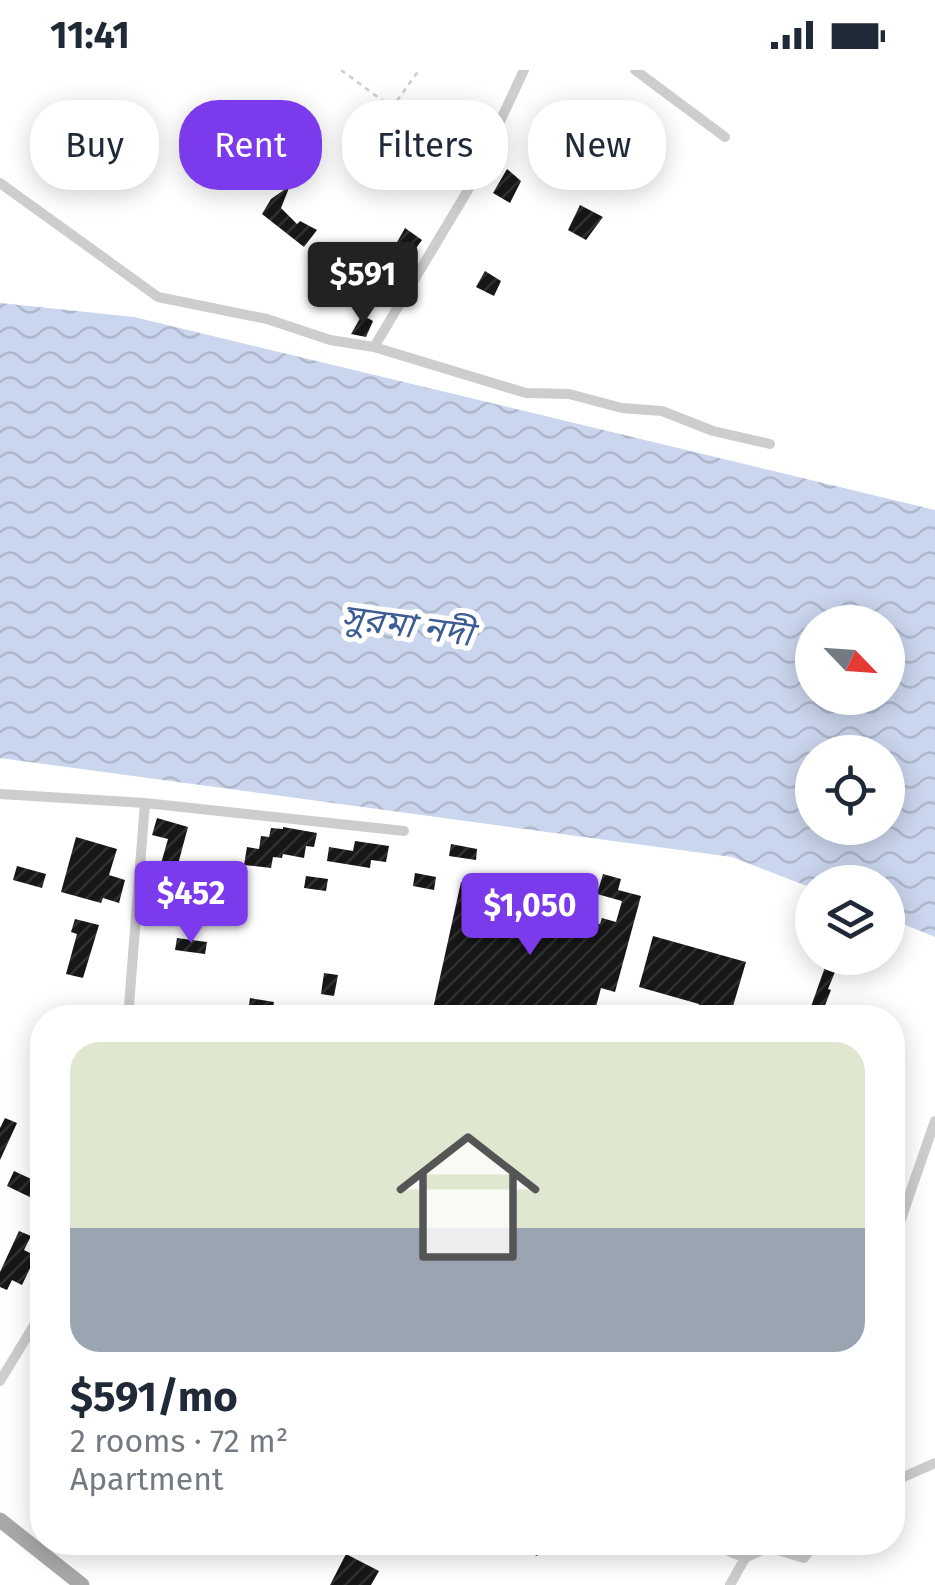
<!DOCTYPE html>
<html lang="en">
<head>
<meta charset="utf-8">
<style>
  :root { --surface:#fff; --page:#f2f2f3; --text:#1f2937; --muted:#747a83; --accent:#7c3aed }
  body { margin:0; font-family:"Fira Sans","Noto Sans Bengali",sans-serif; background:var(--page); color:var(--text); height:100vh; display:flex; flex-direction:column; font-size:38px; white-space:nowrap }
  * { box-sizing:border-box; margin:0 }
  p { font-size:32px; color:var(--muted) }
  .icon { flex:none; width:55px; height:55px; fill:none; stroke:currentColor; stroke-width:2; stroke-linecap:round; stroke-linejoin:round }
  .map { position:relative; flex:1; overflow:hidden }
  .details { position:absolute; left:30px; top:935px; width:875px; height:550px; display:flex; flex-direction:column; background:var(--surface); border-radius:40px; box-shadow:0 5px 25px #0003 }
  .details>* { flex:none }
  .hud { position:absolute; left:30px; top:30px; width:875px; height:90px; display:flex; gap:20px }
  .needle { width:65px; rotate:115deg }
  .tools { position:absolute; left:795px; top:535px; display:grid; gap:20px }
  .tools a { display:grid; place-items:center; width:110px; height:110px; border-radius:50%; background:var(--surface); box-shadow:0 5px 25px #0003; font-size:50px }
  .price { position:absolute; translate:-50% -85px; padding:0 22px; border-radius:10px; background:var(--accent); color:#fff; font-size:32px; line-height:65px; filter:drop-shadow(0 2px 5px #0008) }
  .price::after { content:''; position:absolute; left:50%; top:60px; width:30px; height:22px; margin-left:-15px; background:inherit; clip-path:polygon(0 0,100% 0,50% 100%) }
  .price.current { background:#222; color:#fff }
  ul { padding:0; list-style:none }
  li { display:grid; align-content:center; gap:20px; height:530px; padding:0 40px }
  li span { display:grid; place-items:center; height:310px; border-radius:30px; color:#555 }
  li>.icon { margin-inline-start:auto }
  span .icon { width:180px; height:180px; fill:#fffc; stroke-width:1 }
  li b { font-size:42px }
  .tag { padding:0 35px; border-radius:40px; background:var(--surface); box-shadow:0 5px 25px #0003; font-size:35px; line-height:90px }
  .tag.current { background:var(--accent); color:#fff }
  .status { display:flex; justify-content:space-between; align-items:center; height:70px; padding:0 50px; background:var(--surface); direction:ltr }
  .status svg { height:28px; fill:currentColor }
  .map>svg:first-child { display:block }
  .water { fill:url(#water-waves); fill-rule:evenodd }
  .building { fill:url(#building-hatch) }
  .lines { fill:none; stroke-linecap:round; stroke-linejoin:round }
  .path { stroke:#cdcdcd; stroke-width:2.5; stroke-dasharray:5 5; stroke-linecap:butt }
  .minor { stroke:#cdcdcd; stroke-width:10 }
  .primary { stroke:#a8a8a8; stroke-width:15 }
  .labels { text-anchor:middle; dominant-baseline:central; stroke-width:10; stroke-linejoin:round; paint-order:stroke }
  .water-label { font-size:35px; font-style:italic; fill:#3c5c93; stroke:#fff }
</style>
</head>
<body>
<div class="status"><b>11:41</b><svg viewBox="0 0 49 12"><path d="M0 12V9h3v3zM5 12V6h3v6zM10 12V3h3v9zM15 12V0h3v12zM26 1h20v11H26zM47 4h2v5h-2z"/></svg></div>
<div class="map">
<svg width="935" height="1515" viewBox="0 0 935 1515">
  <defs>
    <pattern id="water-waves" width="16" height="10" patternUnits="userSpaceOnUse" patternTransform="scale(2.5)"><rect width="16" height="10" fill="#cad6ed"/><path d="M0 5q4-4 8 0t8 0" fill="none" stroke="#aeb8cc"/></pattern>
    <pattern id="building-hatch" width="6" height="6" patternUnits="userSpaceOnUse" patternTransform="scale(2.5)"><rect width="6" height="6" fill="#171717"/><path d="M-1 1l2-2M0 6l6-6M5 7l2-2" fill="none" stroke="#303030"/></pattern>
  </defs>
  <rect width="100%" height="100%" fill="#fff"/>
  <path class="water" d="M 0,233 L 134,247 L 935,440 L 935,867 L 888,848 L 888,812 L 812,812 L 812,818 L 732,787 L 0,688 ZM 812,552 L 888,552 L 888,628 L 812,628 ZM 812,682 L 888,682 L 888,758 L 812,758 Z"/>
  <path class="building" d="M 372,58 L 385,64 L 379,75 L 365,68 Z
    M 507,99 L 521,111 L 510,133 L 493,123 Z
    M 276,102 L 295,103 L 281,138 L 297,154 L 300,151 L 317,160 L 304,177 L 262,144 L 271,129 L 284,120 L 271,114 Z
    M 580,135 L 603,147 L 586,170 L 568,160 Z
    M 405,158 L 422,170 L 411,185 L 396,174 Z
    M 485,201 L 501,211 L 494,226 L 476,217 Z
    M 382,210 L 395,218 L 388,231 L 375,222 Z
    M 362,245 L 373,251 L 366,267 L 351,264 Z
    M 157,748 L 188,757 L 174,809 L 158,804 L 168,769 L 152,765 Z
    M 283,757 L 317,763 L 314,777 L 306,776 L 304,788 L 283,784 L 282,788 L 273,787 L 271,798 L 244,795 L 247,777 L 259,779 L 261,766 L 269,767 L 271,758 L 283,759 Z
    M 76,767 L 117,779 L 109,805 L 125,810 L 119,833 L 103,828 L 101,833 L 61,822 Z
    M 355,771 L 389,776 L 386,792 L 371,790 L 370,798 L 327,791 L 329,777 L 353,781 Z
    M 451,774 L 477,779 L 476,790 L 449,786 Z
    M 17,796 L 46,804 L 42,818 L 13,810 Z
    M 415,803 L 436,807 L 434,820 L 413,816 Z
    M 603,804 L 621,809 L 618,820 L 641,826 L 615,922 L 601,918 L 593,948 L 431,948 L 461,812 L 502,822 L 500,833 L 600,854 L 602,848 L 616,852 L 622,831 L 597,824 Z
    M 306,806 L 328,809 L 326,821 L 304,818 Z
    M 75,849 L 99,855 L 83,908 L 66,904 L 77,864 L 71,862 Z
    M 653,866 L 746,892 L 731,943 L 722,940 L 720,948 L 695,948 L 699,934 L 639,917 Z
    M 177,868 L 207,872 L 205,884 L 175,880 Z
    M 825,897 L 835,902 L 828,919 L 831,920 L 820,948 L 807,948 Z
    M 324,903 L 338,905 L 334,926 L 321,924 Z
    M 250,928 L 274,932 L 271,948 L 247,948 Z
    M 5,1048 L 17,1053 L 0,1090 L 0,1058 Z
    M 14,1101 L 42,1114 L 42,1148 L 30,1142 L 36,1130 L 7,1116 Z
    M 19,1161 L 31,1166 L 24,1180 L 36,1186 L 22,1215 L 12,1210 L 7,1220 L 0,1217 L 0,1202 Z
    M 509,1472 L 544,1472 L 537,1486 Z
    M 346,1484 L 379,1501 L 371,1515 L 330,1515 Z"/>
  <g class="lines">
    <path class="path" d="M 341,0 L 390,36 L 394,35 L 419,0"/>
    <path class="minor" d="M 635,0 L 725,67
      M 0,113 L 158,227 L 267,249 L 330,270 L 374,277 L 526,323 L 569,324 L 622,338 L 662,341 L 713,361 L 770,374
      M 374,277 L 468,120 L 524,0
      M 0,724 L 145,733 L 404,761
      M 128,948 L 145,733
      M 892,1175 L 935,1051
      M 0,1311 L 42,1242
      M 892,1412 L 935,1393
      M 707,1472 L 745,1488 L 768,1477 L 804,1488 L 816,1472
      M 730,1515 L 754,1472"/>
    <path class="primary" d="M 0,1450 L 82,1515"/>
  </g>
  <g class="labels">
    <g class="water-label">
      <text transform="translate(407 555) rotate(8)">সুরমা নদী</text>
    </g>
  </g>
</svg>
<div class="tools">
<a><svg class="needle" viewBox="-14 -14 28 28"><path d="M0-13l5 13h-10z" fill="#e53935"/><path d="M0 13l5-13h-10z" fill="#747a83"/></svg></a>
<a><svg class="icon" aria-label="locate" viewBox="0 0 24 24"><circle cx="12" cy="12" r="6"/><path d="M12 2v4M12 18v4M2 12h4M18 12h4"/></svg></a>
<a><svg class="icon" aria-label="layers" viewBox="0 0 24 24"><path d="M12 4l9 5-9 5-9-5zM3 14l9 5 9-5"/></svg></a>
</div>
<b class="price current" style="left:363px;top:257px">$591</b>
<b class="price" style="left:191px;top:876px">$452</b>
<b class="price" style="left:530px;top:888px">$1,050</b>
<div class="hud">
<a class="tag">Buy</a>
<a class="tag current">Rent</a>
<a class="tag">Filters</a>
<a class="tag">New</a>
</div>
<section class="details">
<ul>
<li><span style="background:linear-gradient(#dfe7d0 60%,#9aa5b1 0)"><svg class="icon" aria-label="home" viewBox="0 0 24 24"><path d="M3 11l9-7 9 7M6 9v11h12V9"/></svg></span><div><b>$591/mo</b><p>2 rooms · 72 m²</p><p>Apartment</p></div></li>
</ul>
</section>
</div>
</body>
</html>
